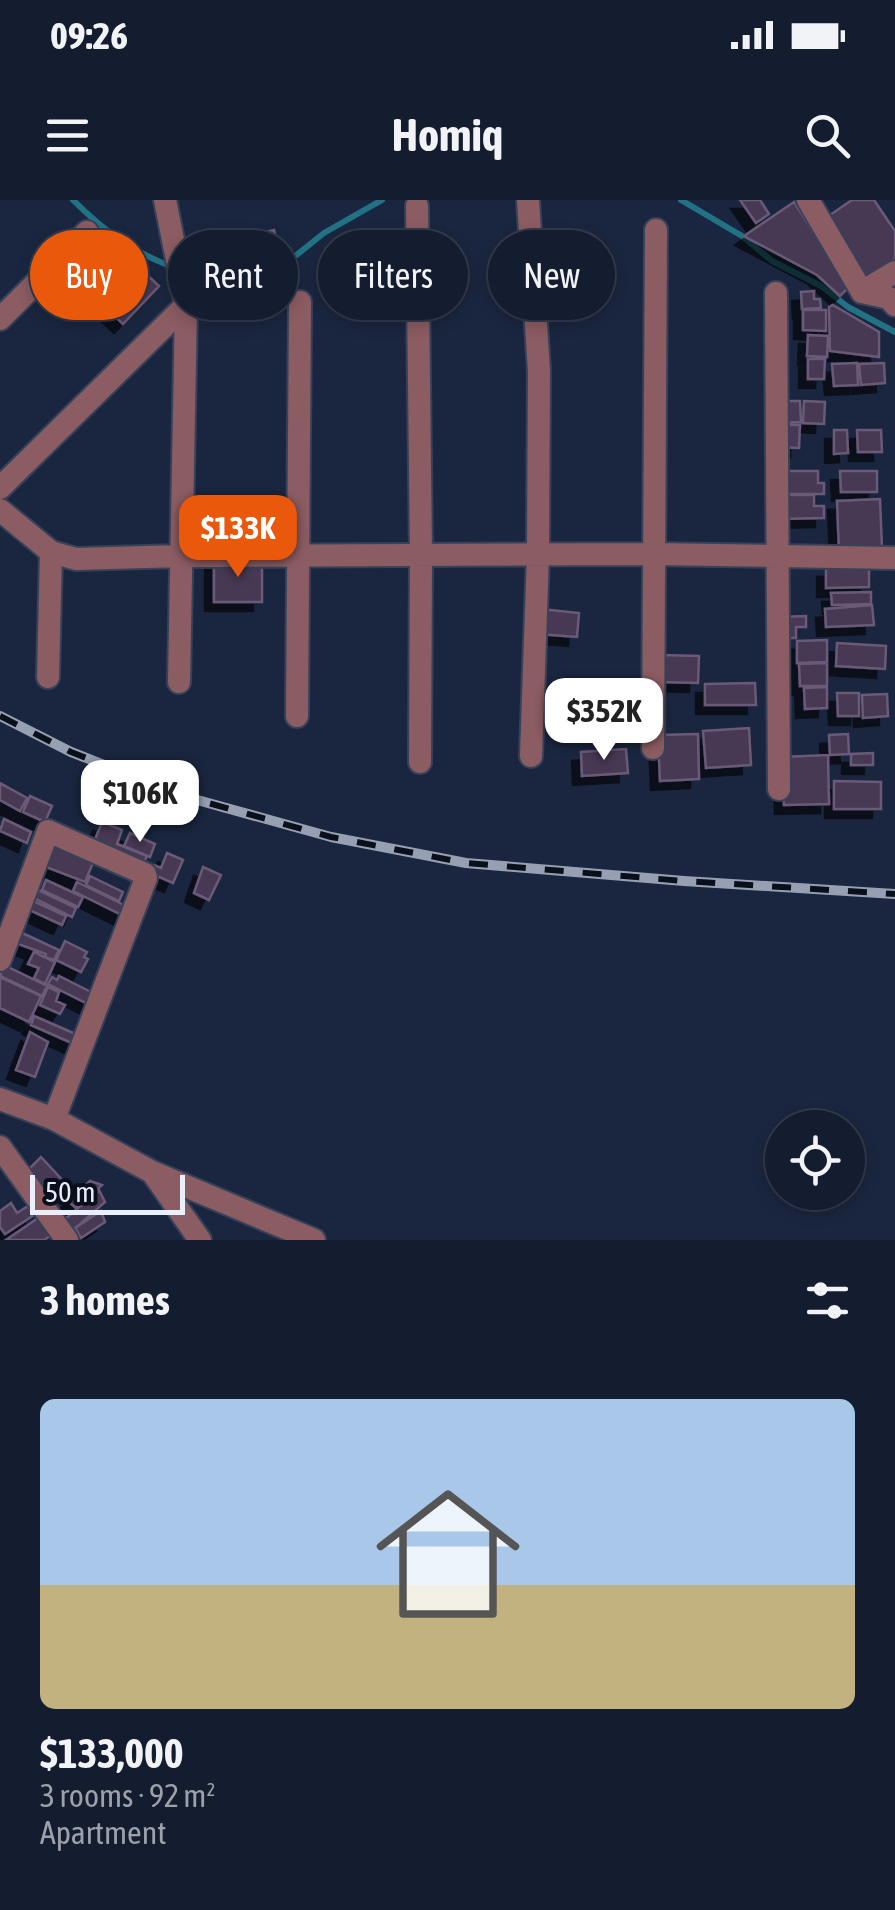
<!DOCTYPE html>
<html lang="en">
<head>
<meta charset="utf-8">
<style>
  :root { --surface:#141c2f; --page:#1d2537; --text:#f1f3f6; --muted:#9da1aa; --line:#333a4b; --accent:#ea580c }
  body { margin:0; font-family:"Asap Condensed",sans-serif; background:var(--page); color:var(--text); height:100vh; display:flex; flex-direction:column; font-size:38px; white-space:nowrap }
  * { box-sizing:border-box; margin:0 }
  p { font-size:32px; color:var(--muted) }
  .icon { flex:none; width:55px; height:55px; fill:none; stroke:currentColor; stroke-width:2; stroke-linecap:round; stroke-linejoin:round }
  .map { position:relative; height:1040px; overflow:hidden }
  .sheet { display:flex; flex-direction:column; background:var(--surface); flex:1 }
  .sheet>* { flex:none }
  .top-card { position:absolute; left:30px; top:30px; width:835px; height:90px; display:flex; gap:20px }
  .fabs { position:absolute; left:765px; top:910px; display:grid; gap:20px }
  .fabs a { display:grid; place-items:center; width:100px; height:100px; border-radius:50%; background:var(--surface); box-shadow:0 5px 15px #0003,0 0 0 2px var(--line); font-size:50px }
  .scale { position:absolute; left:30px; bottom:25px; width:155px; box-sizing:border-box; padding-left:10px; border:5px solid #e8effd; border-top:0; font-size:28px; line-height:35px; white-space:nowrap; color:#e8effd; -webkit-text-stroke:8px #0a101b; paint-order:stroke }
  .price { position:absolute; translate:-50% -85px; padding:0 22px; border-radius:20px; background:#fff; color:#222; font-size:32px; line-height:65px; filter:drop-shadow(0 2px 5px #0008) }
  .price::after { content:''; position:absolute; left:50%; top:60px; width:30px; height:22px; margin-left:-15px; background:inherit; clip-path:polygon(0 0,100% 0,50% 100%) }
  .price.active { background:var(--accent); color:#fff }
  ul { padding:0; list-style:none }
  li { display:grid; align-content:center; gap:20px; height:530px; padding:0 40px }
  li+li { border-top:2px solid var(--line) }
  li span { display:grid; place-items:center; height:310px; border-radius:15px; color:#555 }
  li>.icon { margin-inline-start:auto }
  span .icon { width:180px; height:180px; fill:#fffc; stroke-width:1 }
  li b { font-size:42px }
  h2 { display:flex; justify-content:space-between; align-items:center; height:120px; padding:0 40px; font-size:42px }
  .chip { padding:0 35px; border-radius:45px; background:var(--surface); box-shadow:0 5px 15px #0003,0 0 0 2px var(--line); font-size:35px; line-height:90px }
  .chip.active { background:var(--accent); color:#fff }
  .status { display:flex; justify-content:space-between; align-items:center; height:70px; padding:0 50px; background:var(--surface); direction:ltr }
  .status svg { height:28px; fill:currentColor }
  header { display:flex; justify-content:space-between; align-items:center; height:130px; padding:0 40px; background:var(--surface); font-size:45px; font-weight:700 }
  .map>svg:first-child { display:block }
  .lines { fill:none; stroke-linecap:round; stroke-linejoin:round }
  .stream { stroke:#227286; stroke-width:6 }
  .building { fill:#463853; stroke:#6a5a78; stroke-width:2.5; filter:url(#shadow) }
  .street-casing { stroke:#37425a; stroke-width:26 }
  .street { stroke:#8b5c62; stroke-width:22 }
  .rail-casing { stroke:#97a0b3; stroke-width:10 }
  .rail { stroke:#0a101b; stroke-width:6; stroke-dasharray:19; stroke-linecap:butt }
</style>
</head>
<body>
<div class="status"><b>09:26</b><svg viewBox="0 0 49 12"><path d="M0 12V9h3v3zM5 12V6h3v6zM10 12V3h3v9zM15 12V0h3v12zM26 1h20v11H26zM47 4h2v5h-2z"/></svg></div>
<header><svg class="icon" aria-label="menu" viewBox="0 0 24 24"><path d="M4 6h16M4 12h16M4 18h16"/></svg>Homiq<svg class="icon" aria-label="search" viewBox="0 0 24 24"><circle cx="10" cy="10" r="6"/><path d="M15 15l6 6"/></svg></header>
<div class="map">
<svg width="895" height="1040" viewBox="0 0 895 1040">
  <defs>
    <filter id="shadow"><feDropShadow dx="-9" dy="9" stdDeviation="0" flood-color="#0009"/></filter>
  </defs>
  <rect width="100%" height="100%" fill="#1a263f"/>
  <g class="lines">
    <path class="stream" d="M 73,0 C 102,29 131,51 170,66
      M 681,0 L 742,36 L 772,61 L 821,86 L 848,107 L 895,132
      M 186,72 L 214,82 L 272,80 L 285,73 L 294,57 L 324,33 L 382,0"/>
  </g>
  <path class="building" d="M 740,0 L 760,0 L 769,14 L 756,23 Z
    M 852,0 L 874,0 L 895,31 L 895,62 L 866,82 L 824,19 Z
    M 794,2 L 849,87 L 840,96 L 817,75 L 744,36 Z
    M 274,30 L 280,54 L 239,64 L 233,40 Z
    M 111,41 L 159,86 L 123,124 L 75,79 Z
    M 814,91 L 814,99 L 820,99 L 821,108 L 802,109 L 801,92 Z
    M 833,105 L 879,132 L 879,157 L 830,151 L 829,107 Z
    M 803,110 L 826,110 L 826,131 L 803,130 Z
    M 808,135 L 828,136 L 827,157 L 807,156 Z
    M 808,159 L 825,159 L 824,179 L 808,179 Z
    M 857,163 L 858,185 L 834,186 L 832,164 Z
    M 884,163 L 885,183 L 861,185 L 859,164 Z
    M 778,201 L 800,201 L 801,222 L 778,223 Z
    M 804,201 L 825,202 L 824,224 L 803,223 Z
    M 779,225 L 800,225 L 799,248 L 778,247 Z
    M 834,230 L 847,230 L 848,253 L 834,254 Z
    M 857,230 L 881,230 L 882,252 L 858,252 Z
    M 778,271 L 818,271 L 818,283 L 824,283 L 824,294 L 778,294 Z
    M 840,271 L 877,271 L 877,292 L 841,292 Z
    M 779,295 L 814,295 L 814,306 L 824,306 L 824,318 L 779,319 Z
    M 880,299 L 882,349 L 839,351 L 837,301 Z
    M 214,358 L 262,359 L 262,402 L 214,402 Z
    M 869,367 L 869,387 L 826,388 L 826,368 Z
    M 871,392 L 871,404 L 832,405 L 831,393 Z
    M 872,405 L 874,425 L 826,427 L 825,409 Z
    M 541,409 L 579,413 L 577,437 L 539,434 Z
    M 806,416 L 806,427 L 796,427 L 796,438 L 781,438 L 780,417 Z
    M 827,440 L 827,462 L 797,463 L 797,441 Z
    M 837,443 L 886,446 L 885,469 L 836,466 Z
    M 660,455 L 699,456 L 698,483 L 660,482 Z
    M 827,463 L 827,486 L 800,486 L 799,464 Z
    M 755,483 L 756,505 L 705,505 L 705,484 Z
    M 827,487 L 827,508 L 805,509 L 804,488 Z
    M 837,493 L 859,493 L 859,516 L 838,516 Z
    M 887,494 L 888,516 L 863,518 L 862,495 Z
    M 749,528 L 751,565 L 706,568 L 703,531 Z
    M 698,534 L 699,579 L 660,581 L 658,535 Z
    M 848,534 L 849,554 L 830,555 L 829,535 Z
    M 626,549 L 628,573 L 582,576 L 581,552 Z
    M 873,553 L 873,565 L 851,565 L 851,554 Z
    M 828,555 L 829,604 L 784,605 L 783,557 Z
    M 834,581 L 881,582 L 881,609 L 834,609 Z
    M 0,583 L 27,598 L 20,611 L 0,600 Z
    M 30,596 L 52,606 L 45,622 L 23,612 Z
    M 4,619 L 31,632 L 27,643 L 0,631 Z
    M 102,622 L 122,630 L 117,644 L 147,656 L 142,667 L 92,647 Z
    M 130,633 L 155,644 L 150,657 L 124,646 Z
    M 53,635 L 97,653 L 85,682 L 41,665 Z
    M 167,653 L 183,660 L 173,683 L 150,673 L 154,665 L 161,668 Z
    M 203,667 L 221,675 L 209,700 L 194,693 Z
    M 90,676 L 123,692 L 119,701 L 86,685 Z
    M 46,680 L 83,697 L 78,707 L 42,690 Z
    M 77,682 L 128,707 L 124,716 L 73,691 Z
    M 34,688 L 76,708 L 72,717 L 30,696 Z
    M 29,699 L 66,716 L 62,725 L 25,708 Z
    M 18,731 L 59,750 L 54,760 L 45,757 L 46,754 L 13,742 Z
    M 65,741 L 87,752 L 84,757 L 88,759 L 81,772 L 56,760 Z
    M 34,752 L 55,762 L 45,784 L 34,778 L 39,768 L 28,764 Z
    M 4,765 L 47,786 L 42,796 L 0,776 Z
    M 59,776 L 93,793 L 88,804 L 48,784 L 52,777 L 57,780 Z
    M 0,777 L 41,796 L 29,822 L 0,808 Z
    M 48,787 L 59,792 L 56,801 L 65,805 L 60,814 L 40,805 Z
    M 34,816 L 78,835 L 74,844 L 31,825 Z
    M 30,832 L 48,842 L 35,877 L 16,870 Z
    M 41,957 L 67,985 L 54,999 L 26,972 Z
    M 90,981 L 102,985 L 76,1008 L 68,1001 Z
    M 99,990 L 105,1002 L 71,1032 L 64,1020 Z
    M 11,1003 L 17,1013 L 28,1006 L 34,1015 L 5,1034 L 0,1027 L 0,1011 Z
    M 101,1011 L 105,1022 L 81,1038 L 75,1028 Z
    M 41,1016 L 53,1034 L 44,1040 L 6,1040 Z"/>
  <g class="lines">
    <defs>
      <path id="street" d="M 165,0 L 186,105 L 179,482
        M 528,0 L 539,171 L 538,354 L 531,556
        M 808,0 L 862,92 L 895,72
        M 417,6 L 421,355 L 420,562
        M 862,92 L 889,98 L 895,105
        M 776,93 L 779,589
        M 0,119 L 87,32
        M 0,288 L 186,105
        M 0,310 L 51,352 L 76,359 L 180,356 L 655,354 L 895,358
        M 48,477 L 51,352
        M 297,516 L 300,102
        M 653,548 L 656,30
        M 0,760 L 48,631 L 145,674 L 146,678 L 54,919
        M 0,899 L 54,919 L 152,972 L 314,1040
        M 0,947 L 67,1040
        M 152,972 L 200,1040"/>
    </defs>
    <use href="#street" class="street-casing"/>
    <use href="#street" class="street"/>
    <defs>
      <path id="rail" d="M 0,516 L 71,552 L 183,596 L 331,637 L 466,663 L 684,681 L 895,694"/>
    </defs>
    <use href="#rail" class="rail-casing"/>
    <use href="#rail" class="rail"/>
  </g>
</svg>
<div class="fabs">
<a><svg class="icon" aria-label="locate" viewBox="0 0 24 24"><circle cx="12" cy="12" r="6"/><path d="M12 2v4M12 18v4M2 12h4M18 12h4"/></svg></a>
</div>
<div class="scale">50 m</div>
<b class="price active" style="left:238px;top:380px">$133K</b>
<b class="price" style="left:604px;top:563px">$352K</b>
<b class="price" style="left:140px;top:645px">$106K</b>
<div class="top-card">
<a class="chip active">Buy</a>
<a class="chip">Rent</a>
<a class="chip">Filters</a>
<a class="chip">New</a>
</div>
</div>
<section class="sheet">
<h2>3 homes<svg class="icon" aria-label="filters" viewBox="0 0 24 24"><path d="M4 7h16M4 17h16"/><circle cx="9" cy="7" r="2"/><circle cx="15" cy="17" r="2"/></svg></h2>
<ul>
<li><span style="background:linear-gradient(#a9c7e8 60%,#c2b280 0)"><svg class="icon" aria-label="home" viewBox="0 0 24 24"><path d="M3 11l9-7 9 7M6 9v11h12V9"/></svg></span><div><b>$133,000</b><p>3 rooms · 92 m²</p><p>Apartment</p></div></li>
</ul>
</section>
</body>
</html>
